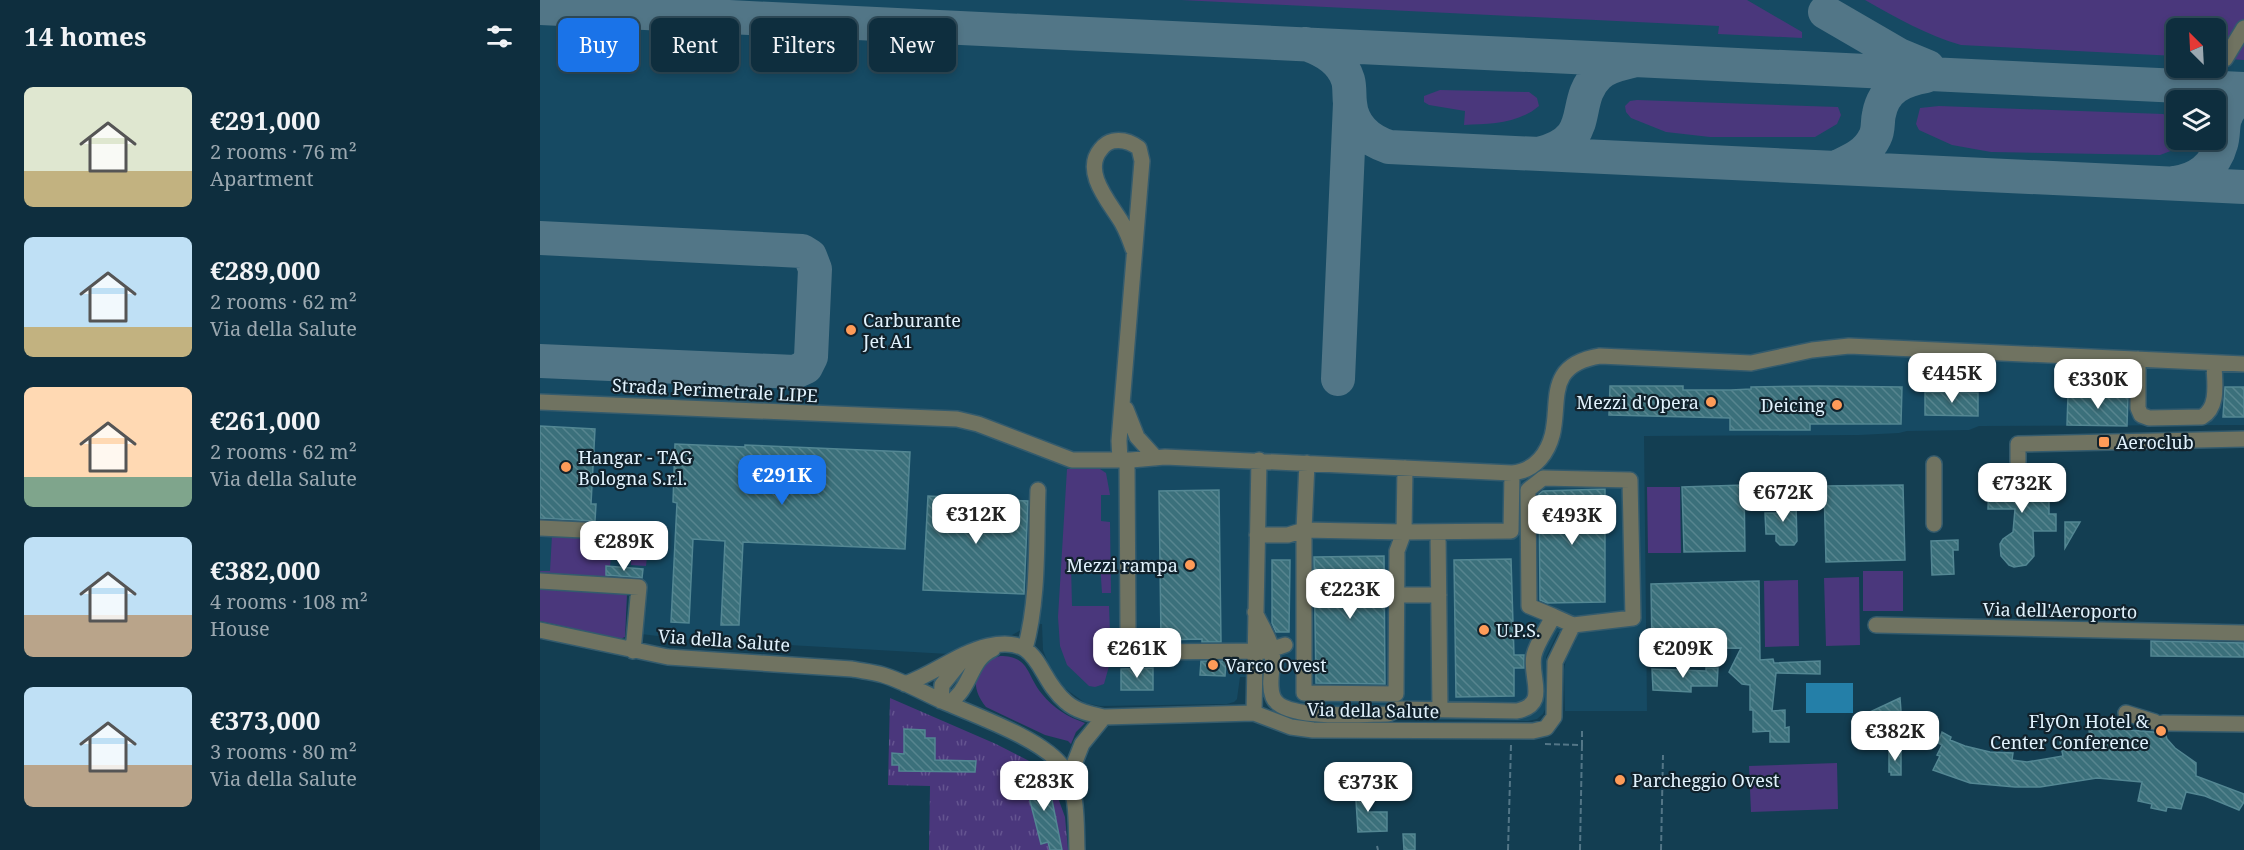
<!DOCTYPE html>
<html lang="en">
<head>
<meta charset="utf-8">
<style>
  :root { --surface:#0e2e3e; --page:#173645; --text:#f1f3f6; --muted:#9ba8b0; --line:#2e4a58; --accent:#1a73e8 }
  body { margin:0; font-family:"Noto Serif",serif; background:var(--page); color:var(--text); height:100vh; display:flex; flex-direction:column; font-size:22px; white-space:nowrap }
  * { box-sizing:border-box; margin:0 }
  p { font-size:20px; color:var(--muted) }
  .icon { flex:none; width:33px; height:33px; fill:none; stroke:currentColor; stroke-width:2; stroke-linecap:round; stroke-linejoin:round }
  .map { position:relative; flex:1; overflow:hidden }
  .panel { display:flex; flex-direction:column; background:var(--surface); width:540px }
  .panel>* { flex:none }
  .banner { position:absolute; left:18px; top:18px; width:570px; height:54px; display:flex; gap:12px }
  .needle { width:39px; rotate:336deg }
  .buttons { position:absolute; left:1626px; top:18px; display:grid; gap:12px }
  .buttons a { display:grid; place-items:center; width:60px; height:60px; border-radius:9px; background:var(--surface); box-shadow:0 3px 9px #0003,0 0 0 2px var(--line); font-size:30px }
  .price { position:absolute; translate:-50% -51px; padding:0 14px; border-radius:12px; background:#fff; color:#222; font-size:20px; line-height:39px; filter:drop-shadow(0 2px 3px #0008) }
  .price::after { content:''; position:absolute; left:50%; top:36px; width:18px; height:14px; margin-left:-9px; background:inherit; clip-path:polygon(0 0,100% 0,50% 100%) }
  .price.on { background:var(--accent); color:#fff }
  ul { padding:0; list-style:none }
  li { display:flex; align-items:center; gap:18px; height:150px; padding:0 24px }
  li span { display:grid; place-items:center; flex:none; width:168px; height:120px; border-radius:9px; color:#555 }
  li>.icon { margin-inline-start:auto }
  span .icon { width:72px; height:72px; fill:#fffc; stroke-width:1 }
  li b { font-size:26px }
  h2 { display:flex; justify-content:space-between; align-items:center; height:72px; padding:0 24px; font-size:26px }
  .tag { padding:0 21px; border-radius:9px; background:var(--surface); box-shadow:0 3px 9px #0003,0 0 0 2px var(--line); font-size:21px; line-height:54px }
  .tag.on { background:var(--accent); color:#fff }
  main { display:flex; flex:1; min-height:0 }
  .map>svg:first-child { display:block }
  .built { fill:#164a63; fill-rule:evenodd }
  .grass { fill:#4a377c }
  .park { fill:url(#park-tufts) }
  .water { fill:#247fa8 }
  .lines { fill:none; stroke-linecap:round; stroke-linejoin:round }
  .taxiway { stroke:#527687; stroke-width:34 }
  .building { fill:url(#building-back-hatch); stroke:#538793; stroke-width:1.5 }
  .minor-casing { stroke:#345b6d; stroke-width:18 }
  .path { stroke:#537687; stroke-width:2; stroke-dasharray:6 3; stroke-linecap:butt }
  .minor { stroke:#707361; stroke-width:15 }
  .poi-dot { fill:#fe9b58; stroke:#11222c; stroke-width:2 }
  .labels { text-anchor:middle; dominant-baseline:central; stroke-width:4.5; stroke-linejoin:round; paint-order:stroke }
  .poi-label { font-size:18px; fill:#e1f2fd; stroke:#11222c; text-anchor:start }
  .street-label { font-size:18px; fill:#e1f2fd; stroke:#11222c }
</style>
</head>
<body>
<main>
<section class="panel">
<h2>14 homes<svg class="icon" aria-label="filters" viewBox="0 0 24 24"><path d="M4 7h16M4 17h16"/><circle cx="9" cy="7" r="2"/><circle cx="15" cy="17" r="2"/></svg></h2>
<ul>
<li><span style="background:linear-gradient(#dfe7d0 70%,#c2b280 0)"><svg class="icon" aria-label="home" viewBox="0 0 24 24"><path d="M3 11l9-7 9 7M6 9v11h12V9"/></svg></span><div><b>€291,000</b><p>2 rooms · 76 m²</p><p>Apartment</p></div></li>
<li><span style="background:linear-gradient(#bfe0f5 75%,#c2b280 0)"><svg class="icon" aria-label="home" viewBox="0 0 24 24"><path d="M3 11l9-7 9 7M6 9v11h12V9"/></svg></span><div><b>€289,000</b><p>2 rooms · 62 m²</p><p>Via della Salute</p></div></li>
<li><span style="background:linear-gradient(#ffd9b3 75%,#7fa58c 0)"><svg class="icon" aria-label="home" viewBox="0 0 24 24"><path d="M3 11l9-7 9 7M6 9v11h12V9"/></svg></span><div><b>€261,000</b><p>2 rooms · 62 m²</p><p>Via della Salute</p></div></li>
<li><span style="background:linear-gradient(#bfe0f5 65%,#b9a48a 0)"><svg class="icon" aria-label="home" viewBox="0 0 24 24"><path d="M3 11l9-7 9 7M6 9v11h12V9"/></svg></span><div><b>€382,000</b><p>4 rooms · 108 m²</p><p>House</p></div></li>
<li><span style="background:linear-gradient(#bfe0f5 65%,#b9a48a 0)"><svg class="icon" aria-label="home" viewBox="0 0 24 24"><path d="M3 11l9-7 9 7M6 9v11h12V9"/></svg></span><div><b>€373,000</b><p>3 rooms · 80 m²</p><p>Via della Salute</p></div></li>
</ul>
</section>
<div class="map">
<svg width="1704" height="850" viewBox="0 0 1704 850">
  <defs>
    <pattern id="park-tufts" width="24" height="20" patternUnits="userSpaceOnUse" patternTransform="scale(1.5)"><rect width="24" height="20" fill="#4a377c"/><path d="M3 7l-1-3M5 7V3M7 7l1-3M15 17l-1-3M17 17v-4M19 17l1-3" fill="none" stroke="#645490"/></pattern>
    <pattern id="building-back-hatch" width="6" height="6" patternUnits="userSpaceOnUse" patternTransform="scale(1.5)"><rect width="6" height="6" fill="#3b707b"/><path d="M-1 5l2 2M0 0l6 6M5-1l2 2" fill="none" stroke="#57858f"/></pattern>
  </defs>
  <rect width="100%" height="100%" fill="#133e52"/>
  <path class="built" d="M 0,0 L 1704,0 L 1704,425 L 1439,426 L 1429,430 L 1367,431 L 1359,433 L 1319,435 L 1104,436 L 1107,711 L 1025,711 L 1024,670 L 1026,659 L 1036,640 L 1018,632 L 1006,657 L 1007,705 L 1003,714 L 997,719 L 988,721 L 765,718 L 729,707 L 725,696 L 725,677 L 700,677 L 697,699 L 694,702 L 687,704 L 560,706 L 545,703 L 519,684 L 511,671 L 503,650 L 502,624 L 484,623 L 481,630 L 472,635 L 442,640 L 409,654 L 143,639 L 101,634 L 105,582 L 88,581 L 85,630 L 0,611 ZM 1636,28 L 1676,28 L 1676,68 L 1636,68 ZM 1636,100 L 1676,100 L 1676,140 L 1636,140 Z"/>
  <path class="grass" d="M 641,0 L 1207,0 L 1262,32 L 1262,38 L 1178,34 L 1179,26 Z
    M 1325,0 L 1704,0 L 1704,60 L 1676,58 L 1676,28 L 1636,28 L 1636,56 L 1421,45 C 1386,35 1357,18 1325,0 Z
    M 900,90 L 989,92 L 997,98 L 999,106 C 978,124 950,124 924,125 L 925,111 L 889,105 L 884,102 L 884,96 Z
    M 1097,100 L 1298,107 L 1301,115 L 1297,124 L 1275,137 L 1170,137 L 1126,132 L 1091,118 L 1086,112 L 1085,106 L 1090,101 Z
    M 1399,106 L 1623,114 L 1636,120 L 1636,140 L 1639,140 L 1636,149 L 1620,155 L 1451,152 L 1412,145 L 1379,130 L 1376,124 L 1380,108 Z
    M 527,469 L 560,469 L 566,473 L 570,495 L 561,495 L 561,521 L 570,522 L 571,593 L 562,593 L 560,564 L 531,565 L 532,606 L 569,606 L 571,659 L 564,684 L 555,687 L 549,686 L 527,665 L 520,646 L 518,617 Z
    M 1107,487 L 1140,487 L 1141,553 L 1108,553 Z
    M 12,535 L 109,539 L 106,566 L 91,565 L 91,557 L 71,556 L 69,579 L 1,575 L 0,571 L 10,571 Z
    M 1323,571 L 1363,571 L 1363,611 L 1323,611 Z
    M 1319,577 L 1320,645 L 1286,646 L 1284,578 Z
    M 1258,580 L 1259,646 L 1225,647 L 1224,581 Z
    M 0,587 L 87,593 L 85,637 L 80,639 L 0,621 Z
    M 460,656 C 490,656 486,675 502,694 C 513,708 528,717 545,723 L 536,732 L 531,744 L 528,741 L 505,735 L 446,707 C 429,687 433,664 460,656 Z
    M 1297,763 L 1298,809 L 1211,812 L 1209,766 Z"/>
  <path class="park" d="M 350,698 L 456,744 L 503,768 L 514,787 L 525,817 L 528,850 L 389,850 L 390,786 L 348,785 Z"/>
  <path class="water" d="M 1266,683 L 1313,683 L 1313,713 L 1266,713 Z"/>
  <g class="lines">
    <path class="taxiway" d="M 0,8 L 1704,89
      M 1285,12 L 1359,55 L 1388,67
      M 766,44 C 784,50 802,60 808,80 C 810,87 809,96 810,103 C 812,126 828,140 849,147 L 1704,187
      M 999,154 C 1058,139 1029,103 1058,75 C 1067,66 1080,64 1092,61
      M 1295,168 C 1312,160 1327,154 1335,137 C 1339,129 1337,122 1339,114 C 1344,88 1363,80 1386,76
      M 1634,183 C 1657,180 1675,167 1681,144 C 1684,135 1682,124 1686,116 C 1689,107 1697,101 1704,95
      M 0,238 L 262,251 L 270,256 L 275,269 L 271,357 L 266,367 L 255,372 L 0,361
      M 798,379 L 810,103"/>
  </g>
  <path class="building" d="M 1070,386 L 1143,386 L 1143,390 L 1191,390 L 1211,389 L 1211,387 L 1278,386 L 1362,387 L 1361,424 L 1270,424 L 1270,430 L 1190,430 L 1190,418 L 1069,415 Z
    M 1685,387 L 1704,387 L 1704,417 L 1683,417 Z
    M 1385,392 L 1438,393 L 1438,416 L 1385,415 Z
    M 1528,395 L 1588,396 L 1587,426 L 1527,425 Z
    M 0,426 L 55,429 L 51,504 L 56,504 L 55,521 L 0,518 Z
    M 135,444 L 205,447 L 205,445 L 370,452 L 365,549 L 203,542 L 199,625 L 181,625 L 185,541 L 153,539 L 149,623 L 131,622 L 137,503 L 133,502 Z
    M 1449,478 L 1509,478 L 1509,514 L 1516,514 L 1516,531 L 1493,531 L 1494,556 L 1486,565 L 1474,567 L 1469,565 L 1461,556 L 1460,544 L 1463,539 L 1473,532 L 1475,509 L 1448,509 Z
    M 1204,485 L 1205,551 L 1144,552 L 1142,487 Z
    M 1363,485 L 1365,560 L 1286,562 L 1284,486 Z
    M 1065,489 L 1065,602 L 1007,603 L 1000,600 L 999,494 L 1003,491 Z
    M 679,490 L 681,642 L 662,642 L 662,639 L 621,640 L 619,491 Z
    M 388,496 L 488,501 L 484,594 L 383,590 Z
    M 1253,501 L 1256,504 L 1257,541 L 1254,545 L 1240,545 L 1236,541 L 1236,534 L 1226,534 L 1225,513 L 1237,513 L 1236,504 L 1239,502 Z
    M 1525,522 L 1540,522 L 1525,548 Z
    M 1418,540 L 1418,550 L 1413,550 L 1414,574 L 1392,575 L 1391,541 Z
    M 844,556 L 845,684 L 776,683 L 774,557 Z
    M 971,559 L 974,655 L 984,655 L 984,668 L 974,668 L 974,696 L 916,697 L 914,560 Z
    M 732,560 L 750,560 L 749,632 L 736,632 L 732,623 Z
    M 66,566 L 103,569 L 102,578 L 66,575 Z
    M 1219,581 L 1220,660 L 1233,659 L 1234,663 L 1280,661 L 1280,674 L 1236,673 L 1232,711 L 1245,710 L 1245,728 L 1249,727 L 1249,742 L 1230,742 L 1230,731 L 1213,732 L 1213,710 L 1210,710 L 1210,685 L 1202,684 L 1189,672 L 1201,648 L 1112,649 L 1111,584 Z
    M 1611,641 L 1704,643 L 1704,657 L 1611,656 Z
    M 661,661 L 686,661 L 685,676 L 660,675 Z
    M 613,668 L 613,690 L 581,690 L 581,669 Z
    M 1166,668 L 1178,668 L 1177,686 L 1151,686 L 1151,692 L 1113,690 L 1112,669 L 1166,671 Z
    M 1360,698 L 1361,711 L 1330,712 Z
    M 364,729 L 385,730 L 385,738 L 395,738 L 395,760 L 436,761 L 435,772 L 359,771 L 359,765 L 352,765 L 352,753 L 364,754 Z
    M 1577,729 L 1625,733 L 1627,739 L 1635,748 L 1656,763 L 1656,776 L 1704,794 L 1704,802 L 1699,810 L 1665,796 L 1646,792 L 1641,809 L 1627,807 L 1626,811 L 1611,808 L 1612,804 L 1598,801 L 1602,782 L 1557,778 L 1500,787 L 1475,787 L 1430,783 L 1393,770 L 1400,756 L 1397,755 L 1402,745 L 1398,743 L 1402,732 L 1411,737 L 1410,740 L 1425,746 L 1450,752 L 1473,753 L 1472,760 L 1487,762 L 1523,756 L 1520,742 L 1550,738 L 1549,730 Z
    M 1361,749 L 1361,775 L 1351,775 L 1351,772 L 1349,772 L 1349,750 Z
    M 498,769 L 511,795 L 522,850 L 510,850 L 508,842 L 501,844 L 488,793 L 496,790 L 489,772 Z
    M 828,784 L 828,812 L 847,812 L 847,831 L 818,832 L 815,785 Z
    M 863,834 L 875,834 L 875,850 L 864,850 Z"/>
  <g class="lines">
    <defs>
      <path id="minor" d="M 1685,59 L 1704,28
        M 1598,359 L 1598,408 L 1601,415 L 1609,418 L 1662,417 C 1680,407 1674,380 1674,363
        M 0,402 L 417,419 L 438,424 L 532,460 L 591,460 L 625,457 L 972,473 C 984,472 992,468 1000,459 C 1033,421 991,367 1060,356 L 1211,363 L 1272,350 L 1309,346 L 1704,364
        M 586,409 L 597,437 L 616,458
        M 580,460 L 579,441 L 602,161 L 599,148 C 591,142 583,139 573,141 C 568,142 564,145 561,149 C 541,172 571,204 582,223 C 587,232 590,240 593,249
        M 587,460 L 588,631 C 590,642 592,648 603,652 L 727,651 L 745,645
        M 1478,462 L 1478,444 L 1704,439
        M 767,463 L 764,530 L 764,693 L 856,694 L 857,551 L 864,532 L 865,468
        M 1394,464 L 1394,524
        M 0,528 L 86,532
        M 898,532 L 900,710
        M 717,535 L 748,535 L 764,530 L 864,532 L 971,531 L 972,473
        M 0,581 L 99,587 L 93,651
        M 855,595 L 899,595
        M 1013,616 L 989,606 L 988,490 L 1003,478 L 1090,480 L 1093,618 L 1033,625
        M 1336,625 L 1704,633
        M 0,630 L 128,657 L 312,669 C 322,671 333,672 343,675 C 363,681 382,692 402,701 C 434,715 506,740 524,769 C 538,791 536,825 537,850
        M 485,649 C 499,598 496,542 498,490
        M 365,684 C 394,674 418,653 448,646 C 502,634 495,676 526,702 C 536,711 550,714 564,717 L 714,713 L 751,727 L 773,730 L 993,731 L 1006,728 L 1014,717 L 1015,662 L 1033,625 L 1013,616 C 1008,628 997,642 994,655 C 989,678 1010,704 977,711 L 858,709 L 848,714 C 825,714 742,721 733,697 C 727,682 735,665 732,650 C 730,638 720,624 715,612
        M 401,701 L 402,685 L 423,659
        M 409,704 C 413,700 419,695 422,690 C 433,674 434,658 453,649
        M 714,713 L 719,460
        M 1586,713 L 1615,722
        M 1623,723 L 1704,724
        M 529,777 L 542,744 L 564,717"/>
    </defs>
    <use href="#minor" class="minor-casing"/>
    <path class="path" d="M 1005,744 L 1042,745 L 1042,730
      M 837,846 L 838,850
      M 968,850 L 971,745
      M 1040,850 L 1042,745
      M 1121,850 L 1123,755"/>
    <use href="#minor" class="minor"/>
  </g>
  <g class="poi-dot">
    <circle cx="311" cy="330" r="6"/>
    <circle cx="1171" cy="402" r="6"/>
    <circle cx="1297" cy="405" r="6"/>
    <rect x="1558" y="436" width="12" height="12" rx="3"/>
    <circle cx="26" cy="467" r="6"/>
    <circle cx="650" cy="565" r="6"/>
    <circle cx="944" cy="630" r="6"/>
    <circle cx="673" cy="665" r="6"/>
    <circle cx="1621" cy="731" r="6"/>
    <circle cx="1080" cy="780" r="6"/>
  </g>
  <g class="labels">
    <g class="poi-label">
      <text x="323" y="320">Carburante<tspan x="323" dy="21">Jet A1</tspan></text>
      <text x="1159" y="402" text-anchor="end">Mezzi d'Opera</text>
      <text x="1285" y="405" text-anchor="end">Deicing</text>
      <text x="1576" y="442">Aeroclub</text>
      <text x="38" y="457">Hangar - TAG<tspan x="38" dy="21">Bologna S.r.l.</tspan></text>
      <text x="638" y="565" text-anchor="end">Mezzi rampa</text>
      <text x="956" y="630">U.P.S.</text>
      <text x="685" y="665">Varco Ovest</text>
      <text x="1609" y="721" text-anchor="end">FlyOn Hotel &amp;<tspan x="1609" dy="21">Center Conference</tspan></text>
      <text x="1092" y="780">Parcheggio Ovest</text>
    </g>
    <g class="street-label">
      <text transform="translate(175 390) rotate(3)">Strada Perimetrale LIPE</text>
      <text transform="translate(1520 610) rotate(1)">Via dell'Aeroporto</text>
      <text transform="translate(184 640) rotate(4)">Via della Salute</text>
      <text transform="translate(833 710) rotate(1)">Via della Salute</text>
    </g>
  </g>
</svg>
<div class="buttons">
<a><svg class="needle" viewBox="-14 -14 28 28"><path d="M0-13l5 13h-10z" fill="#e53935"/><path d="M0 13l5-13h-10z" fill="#9ba8b0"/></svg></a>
<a><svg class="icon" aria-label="layers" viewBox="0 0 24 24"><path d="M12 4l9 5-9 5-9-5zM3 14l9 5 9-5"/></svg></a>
</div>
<b class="price" style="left:1412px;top:404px">€445K</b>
<b class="price" style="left:1558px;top:410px">€330K</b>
<b class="price on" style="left:242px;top:506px">€291K</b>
<b class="price" style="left:1482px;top:514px">€732K</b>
<b class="price" style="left:1243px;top:523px">€672K</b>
<b class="price" style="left:436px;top:545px">€312K</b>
<b class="price" style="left:1032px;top:546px">€493K</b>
<b class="price" style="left:84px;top:572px">€289K</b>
<b class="price" style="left:810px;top:620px">€223K</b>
<b class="price" style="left:597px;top:679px">€261K</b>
<b class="price" style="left:1143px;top:679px">€209K</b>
<b class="price" style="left:1355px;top:762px">€382K</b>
<b class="price" style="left:504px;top:812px">€283K</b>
<b class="price" style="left:828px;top:813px">€373K</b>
<div class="banner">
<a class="tag on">Buy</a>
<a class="tag">Rent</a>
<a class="tag">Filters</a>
<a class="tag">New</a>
</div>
</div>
</main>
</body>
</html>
